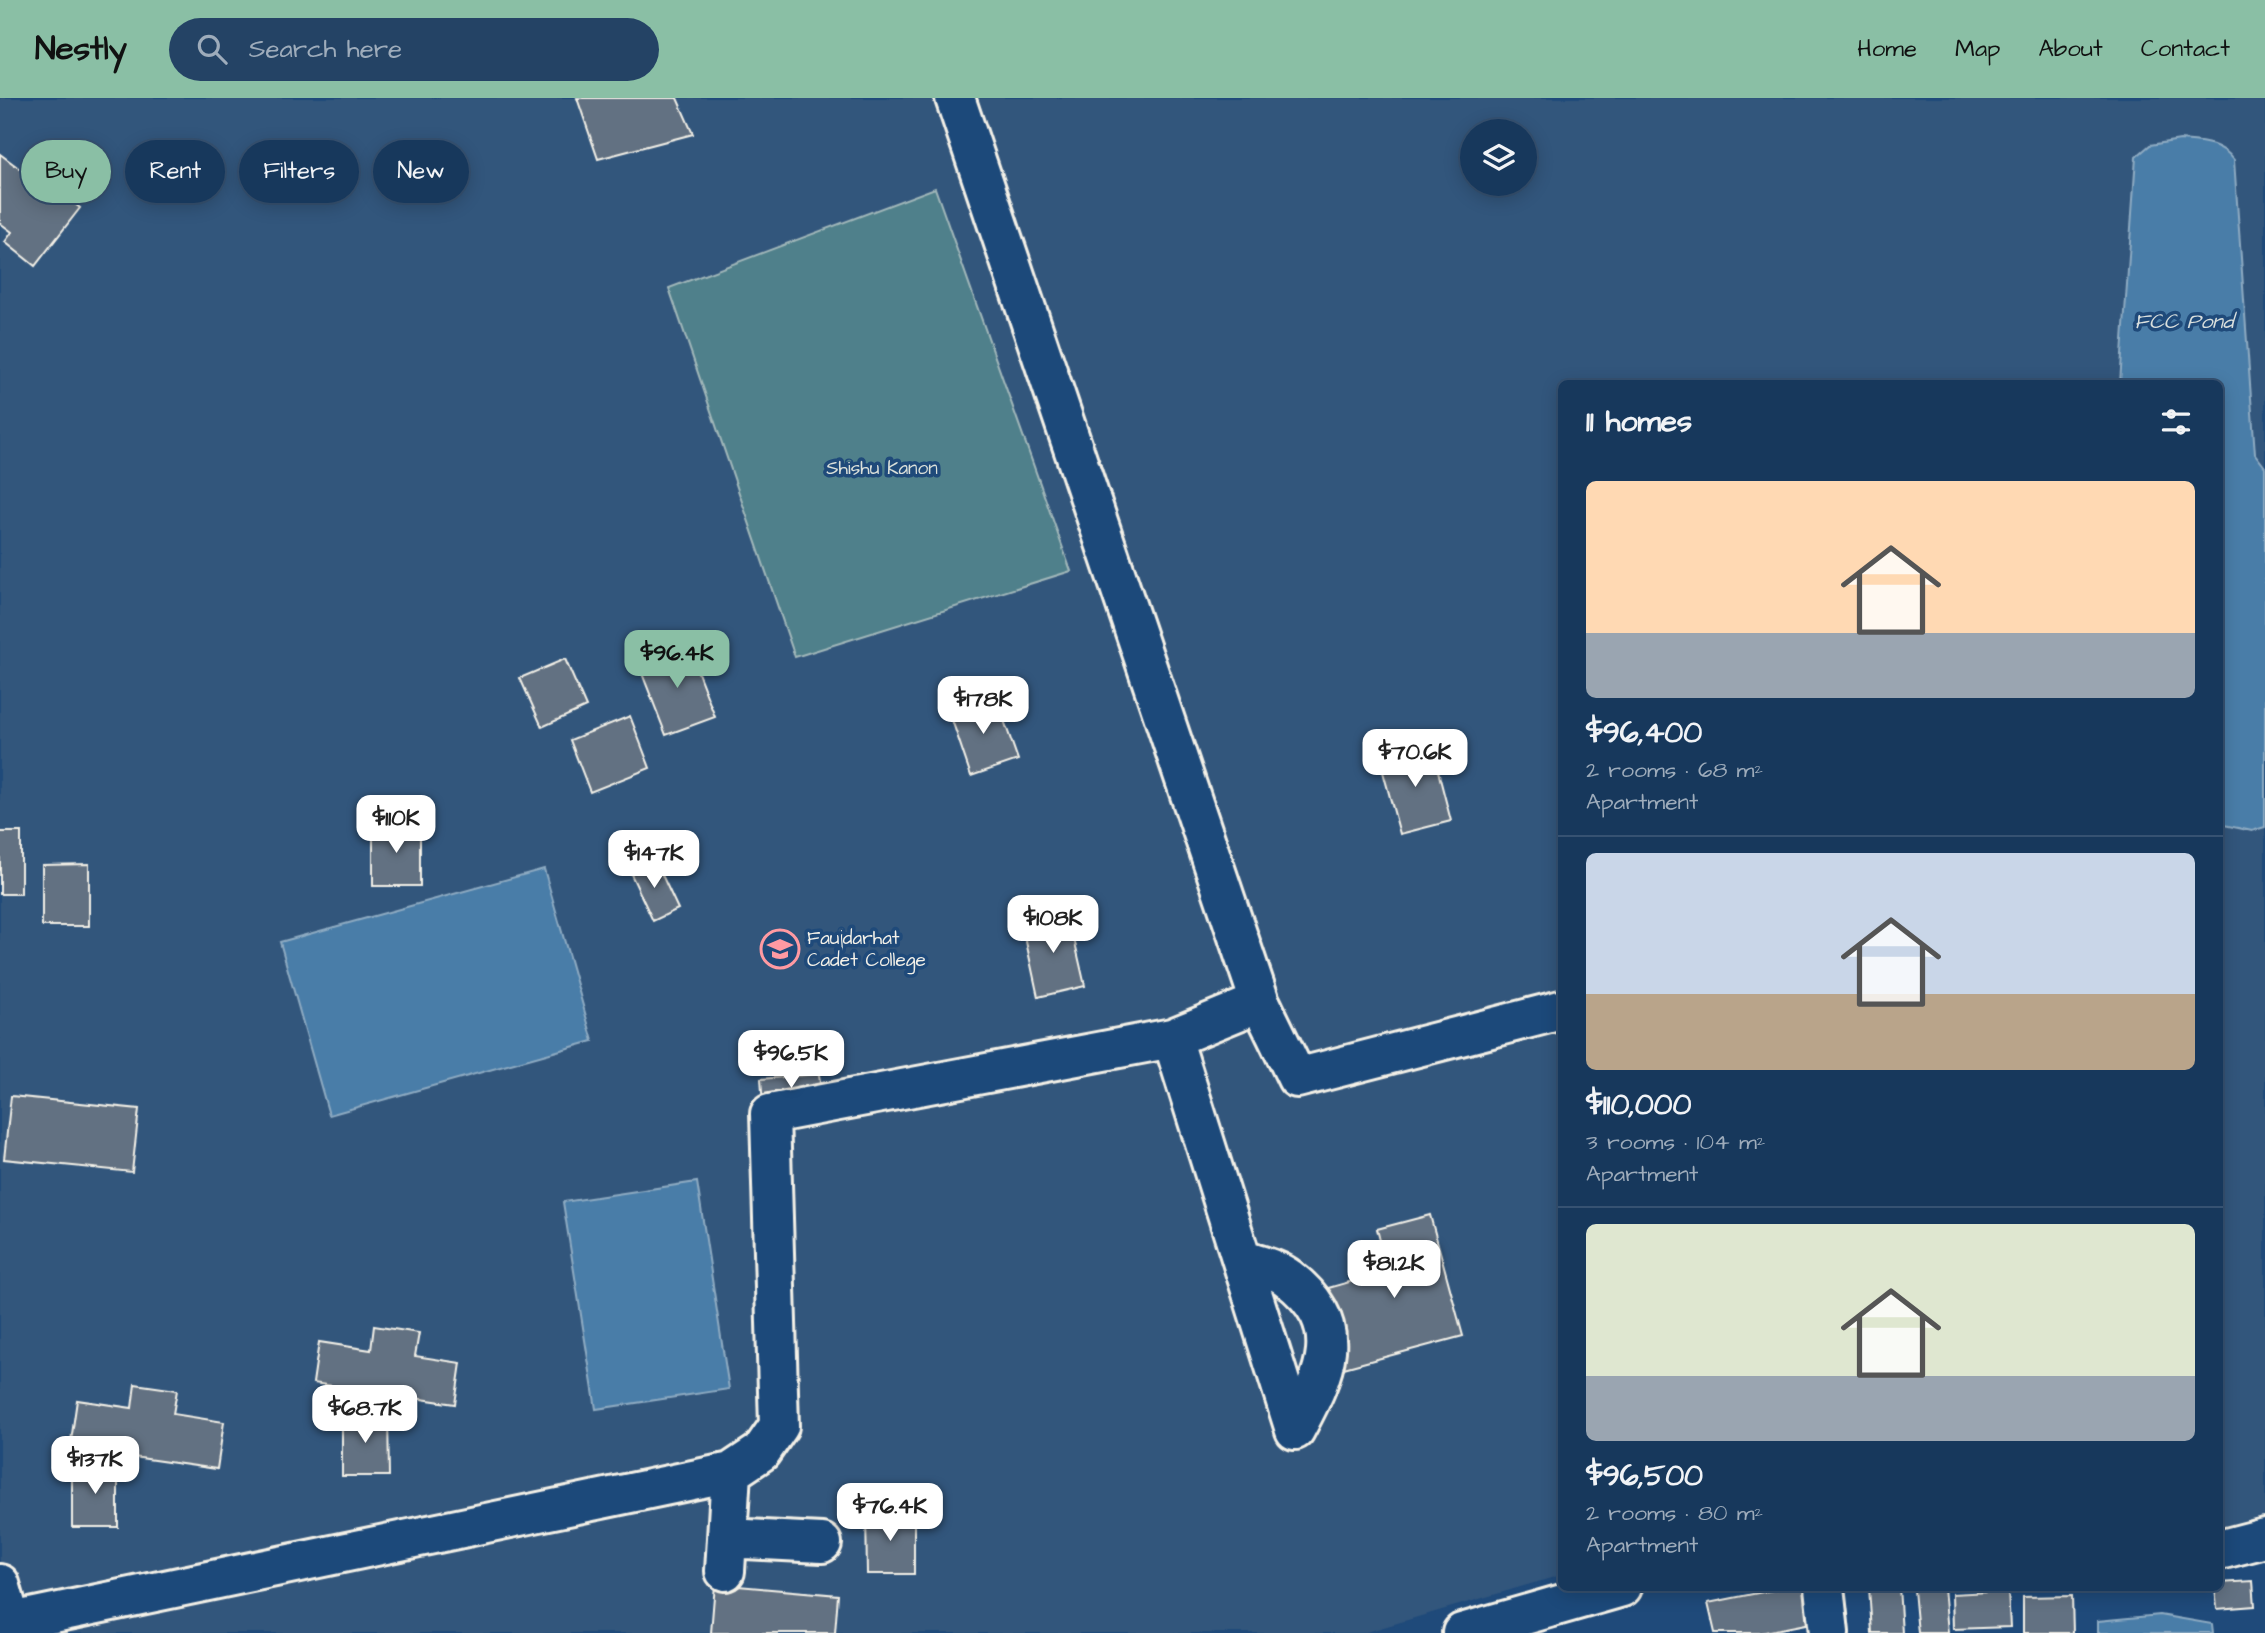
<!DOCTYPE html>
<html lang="en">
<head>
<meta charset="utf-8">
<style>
  :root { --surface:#17385c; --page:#244365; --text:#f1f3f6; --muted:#9eacbb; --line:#365272; --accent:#8abfa5 }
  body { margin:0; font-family:"Architects Daughter",sans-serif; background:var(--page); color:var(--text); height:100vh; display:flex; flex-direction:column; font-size:26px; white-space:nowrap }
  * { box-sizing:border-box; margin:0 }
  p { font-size:23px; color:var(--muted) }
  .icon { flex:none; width:38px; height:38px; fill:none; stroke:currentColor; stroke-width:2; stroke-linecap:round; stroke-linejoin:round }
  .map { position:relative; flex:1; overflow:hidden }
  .side { position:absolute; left:1558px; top:282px; width:665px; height:1211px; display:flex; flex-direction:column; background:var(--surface); border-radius:10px; box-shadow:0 4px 18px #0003,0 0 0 2px var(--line) }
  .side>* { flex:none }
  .guide { position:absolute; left:21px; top:42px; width:665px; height:63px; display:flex; gap:14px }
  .fabs { position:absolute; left:1460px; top:21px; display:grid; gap:14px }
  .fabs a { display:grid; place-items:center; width:77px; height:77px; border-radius:50%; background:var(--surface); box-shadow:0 4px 18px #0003,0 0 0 2px var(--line); font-size:35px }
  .price { position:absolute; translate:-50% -60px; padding:0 16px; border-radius:14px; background:#fff; color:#222; font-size:23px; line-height:46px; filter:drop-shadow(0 2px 4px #0008) }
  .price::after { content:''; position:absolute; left:50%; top:42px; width:21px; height:16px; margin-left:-10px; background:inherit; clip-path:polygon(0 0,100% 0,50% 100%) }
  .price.active { background:var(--accent); color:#111 }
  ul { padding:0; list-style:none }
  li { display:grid; align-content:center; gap:14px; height:371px; padding:0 28px }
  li+li { border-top:2px solid var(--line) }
  li span { display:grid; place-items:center; height:217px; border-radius:10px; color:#555 }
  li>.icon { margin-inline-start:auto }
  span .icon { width:126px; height:126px; fill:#fffc; stroke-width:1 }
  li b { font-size:30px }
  h2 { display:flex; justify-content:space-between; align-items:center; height:84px; padding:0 28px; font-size:30px }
  .tag { padding:0 24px; border-radius:32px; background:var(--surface); box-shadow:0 4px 18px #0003,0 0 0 2px var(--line); font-size:24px; line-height:63px }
  .tag.active { background:var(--accent); color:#111 }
  header { display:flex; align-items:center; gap:42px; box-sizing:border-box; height:98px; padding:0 35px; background:var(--accent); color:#111 }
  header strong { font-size:33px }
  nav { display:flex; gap:38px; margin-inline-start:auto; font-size:24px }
  .search { width:490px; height:63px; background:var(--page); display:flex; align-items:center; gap:18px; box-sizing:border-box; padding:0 24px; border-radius:38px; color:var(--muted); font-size:26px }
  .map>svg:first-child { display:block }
  .built { fill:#33567c; fill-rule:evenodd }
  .green { fill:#50808b; stroke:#a2b8ba; stroke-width:2 }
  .water { fill:#4a7da8; stroke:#8eabc2; stroke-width:2 }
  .building { fill:#627182; stroke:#f4f1e8; stroke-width:2 }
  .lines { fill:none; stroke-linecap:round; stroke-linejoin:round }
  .minor-casing { stroke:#f4f1e8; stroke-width:44 }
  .minor { stroke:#1f4a7a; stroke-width:38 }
  .labels { text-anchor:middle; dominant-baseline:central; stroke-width:7; stroke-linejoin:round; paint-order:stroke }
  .park-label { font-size:19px; fill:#dbe0da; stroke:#1f4a7a }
  .poi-label { font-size:19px; fill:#f4f1e8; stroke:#1f4a7a; text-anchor:start }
  .water-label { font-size:21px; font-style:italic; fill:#dae0de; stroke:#1f4a7a }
</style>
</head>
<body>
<header>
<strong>Nestly</strong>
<div class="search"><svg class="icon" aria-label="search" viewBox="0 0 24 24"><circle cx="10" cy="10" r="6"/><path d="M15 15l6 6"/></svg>Search here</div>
<nav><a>Home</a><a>Map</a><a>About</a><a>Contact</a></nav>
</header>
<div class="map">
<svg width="2265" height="1535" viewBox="0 0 2265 1535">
  <rect width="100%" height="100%" fill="#1f4a7a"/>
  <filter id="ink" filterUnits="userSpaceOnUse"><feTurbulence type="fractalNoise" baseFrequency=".0143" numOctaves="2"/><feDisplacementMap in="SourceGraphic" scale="14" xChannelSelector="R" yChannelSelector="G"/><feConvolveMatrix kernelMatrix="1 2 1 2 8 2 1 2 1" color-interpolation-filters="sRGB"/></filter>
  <g filter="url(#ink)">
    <path class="built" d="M 0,0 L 2265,0 L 2265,1417 L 2219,1430 L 2219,285 L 1561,285 L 1561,1477 L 1363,1535 L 0,1535 ZM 1472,33 L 1524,33 L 1524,86 L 1472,86 Z"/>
    <path class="green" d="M 935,90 L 1071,473 L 795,559 L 669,190 Z"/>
    <path class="water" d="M 2180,42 C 2202,44 2221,44 2234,62 L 2255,356 L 2265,369 L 2265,729 L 2252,733 L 2219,726 L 2219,285 L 2120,285 L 2136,59 L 2150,47 Z
      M 544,771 L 593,943 L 329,1017 L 280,844 Z
      M 697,1084 L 729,1291 L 596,1311 L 563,1104 Z
      M 2160,1517 L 2212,1526 L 2213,1535 L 2098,1535 L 2098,1523 Z"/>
    <path class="building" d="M 577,0 L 677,0 L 693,36 L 598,61 Z
      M 0,56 L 47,91 L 50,86 L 80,110 L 35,168 L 5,144 L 12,134 L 0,125 Z
      M 687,546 L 715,619 L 666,637 L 638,565 Z
      M 565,561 L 586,609 L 542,629 L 520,580 Z
      M 995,597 L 1018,662 L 971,678 L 949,613 Z
      M 630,618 L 650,670 L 590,694 L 570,642 Z
      M 1431,646 L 1451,723 L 1400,736 L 1379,659 Z
      M 373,726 L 420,726 L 420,788 L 373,788 Z
      M 0,734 L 21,734 L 21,796 L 0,796 Z
      M 655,762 L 678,811 L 653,823 L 630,774 Z
      M 89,766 L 89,828 L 42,828 L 42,767 Z
      M 1068,814 L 1085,888 L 1038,899 L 1022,825 Z
      M 819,976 L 822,1003 L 763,1007 L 761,981 Z
      M 11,998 L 139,1011 L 132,1074 L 4,1061 Z
      M 1430,1117 L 1463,1238 L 1340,1271 L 1318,1193 L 1388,1173 L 1377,1131 Z
      M 374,1228 L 419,1235 L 415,1258 L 461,1265 L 455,1306 L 313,1285 L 319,1244 L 371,1252 Z
      M 135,1286 L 177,1292 L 173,1316 L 224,1324 L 217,1371 L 70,1350 L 77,1302 L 132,1310 Z
      M 342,1316 L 388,1316 L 389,1378 L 342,1378 Z
      M 72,1368 L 118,1368 L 118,1429 L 72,1429 Z
      M 866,1415 L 914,1415 L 914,1476 L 867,1476 Z
      M 2253,1483 L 2255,1508 L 2217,1511 L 2215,1489 L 2219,1489 L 2219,1485 Z
      M 715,1486 L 838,1497 L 835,1535 L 711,1535 Z
      M 1788,1489 L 1804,1489 L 1811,1525 L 1760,1535 L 1715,1535 L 1708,1505 Z
      M 1869,1489 L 1899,1489 L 1902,1535 L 1872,1535 Z
      M 1944,1489 L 1948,1535 L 1918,1535 L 1914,1492 Z
      M 2008,1493 L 2010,1529 L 1953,1531 L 1952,1496 Z
      M 2072,1498 L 2073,1535 L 2023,1535 L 2023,1499 Z"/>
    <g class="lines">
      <defs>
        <path id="minor" d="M 1260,904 L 1297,980 L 1561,912
          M 1172,940 L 1295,1332
          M 1243,1162 C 1257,1167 1277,1171 1288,1180 C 1350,1227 1325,1276 1295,1332
          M 731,1374 L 727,1440 L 822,1445
          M 2219,1452 L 2265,1440
          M 725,1473 L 727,1440
          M 0,1486 L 11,1524 L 731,1374 L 761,1354 L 779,1328 L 770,1016 L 1172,940 L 1260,904 L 955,0
          M 1824,1489 L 1829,1535
          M 1462,1535 L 1622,1489"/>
      </defs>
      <use href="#minor" class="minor-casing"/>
      <use href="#minor" class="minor"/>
    </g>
  </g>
  <defs>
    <symbol id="university-ring" viewBox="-11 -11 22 22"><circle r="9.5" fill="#1f4a7a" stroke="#ff9aa2" stroke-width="1.5"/><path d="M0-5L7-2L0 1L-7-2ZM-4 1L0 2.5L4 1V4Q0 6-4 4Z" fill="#ff9aa2"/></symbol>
  </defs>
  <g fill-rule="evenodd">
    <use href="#university-ring" x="758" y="829" width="44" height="44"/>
  </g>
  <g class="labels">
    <g class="park-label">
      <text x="882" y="370">Shishu Kanon</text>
    </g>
    <g class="poi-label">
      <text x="807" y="840">Faujdarhat<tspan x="807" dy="22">Cadet College</tspan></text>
    </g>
    <g class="water-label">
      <text x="2184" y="223">FCC Pond</text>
    </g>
  </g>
</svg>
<div class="fabs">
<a><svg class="icon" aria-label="layers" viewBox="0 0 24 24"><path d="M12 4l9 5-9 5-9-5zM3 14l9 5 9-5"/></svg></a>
</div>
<b class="price active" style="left:677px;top:592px">$96.4K</b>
<b class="price" style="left:983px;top:638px">$178K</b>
<b class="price" style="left:1415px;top:691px">$70.6K</b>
<b class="price" style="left:396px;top:757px">$110K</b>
<b class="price" style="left:654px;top:792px">$147K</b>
<b class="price" style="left:1053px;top:857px">$108K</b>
<b class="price" style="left:791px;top:992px">$96.5K</b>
<b class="price" style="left:1394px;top:1202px">$81.2K</b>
<b class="price" style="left:365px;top:1347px">$68.7K</b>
<b class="price" style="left:95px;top:1398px">$137K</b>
<b class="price" style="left:890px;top:1445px">$76.4K</b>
<div class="guide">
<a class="tag active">Buy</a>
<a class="tag">Rent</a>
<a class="tag">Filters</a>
<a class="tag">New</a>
</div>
<section class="side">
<h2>11 homes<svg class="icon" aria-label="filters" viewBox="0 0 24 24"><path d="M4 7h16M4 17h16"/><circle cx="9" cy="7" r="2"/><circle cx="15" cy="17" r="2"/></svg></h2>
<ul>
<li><span style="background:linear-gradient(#ffd9b3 70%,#9aa5b1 0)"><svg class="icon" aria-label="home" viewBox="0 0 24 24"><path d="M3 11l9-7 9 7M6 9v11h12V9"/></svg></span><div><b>$96,400</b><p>2 rooms · 68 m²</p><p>Apartment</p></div></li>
<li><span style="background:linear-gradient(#c9d6e8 65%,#b9a48a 0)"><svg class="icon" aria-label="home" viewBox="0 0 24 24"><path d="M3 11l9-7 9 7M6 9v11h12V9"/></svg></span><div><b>$110,000</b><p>3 rooms · 104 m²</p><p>Apartment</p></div></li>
<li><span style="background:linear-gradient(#dfe7d0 70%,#9aa5b1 0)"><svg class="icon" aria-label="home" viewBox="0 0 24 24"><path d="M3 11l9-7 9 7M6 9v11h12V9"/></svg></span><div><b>$96,500</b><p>2 rooms · 80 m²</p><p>Apartment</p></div></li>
</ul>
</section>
</div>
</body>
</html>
